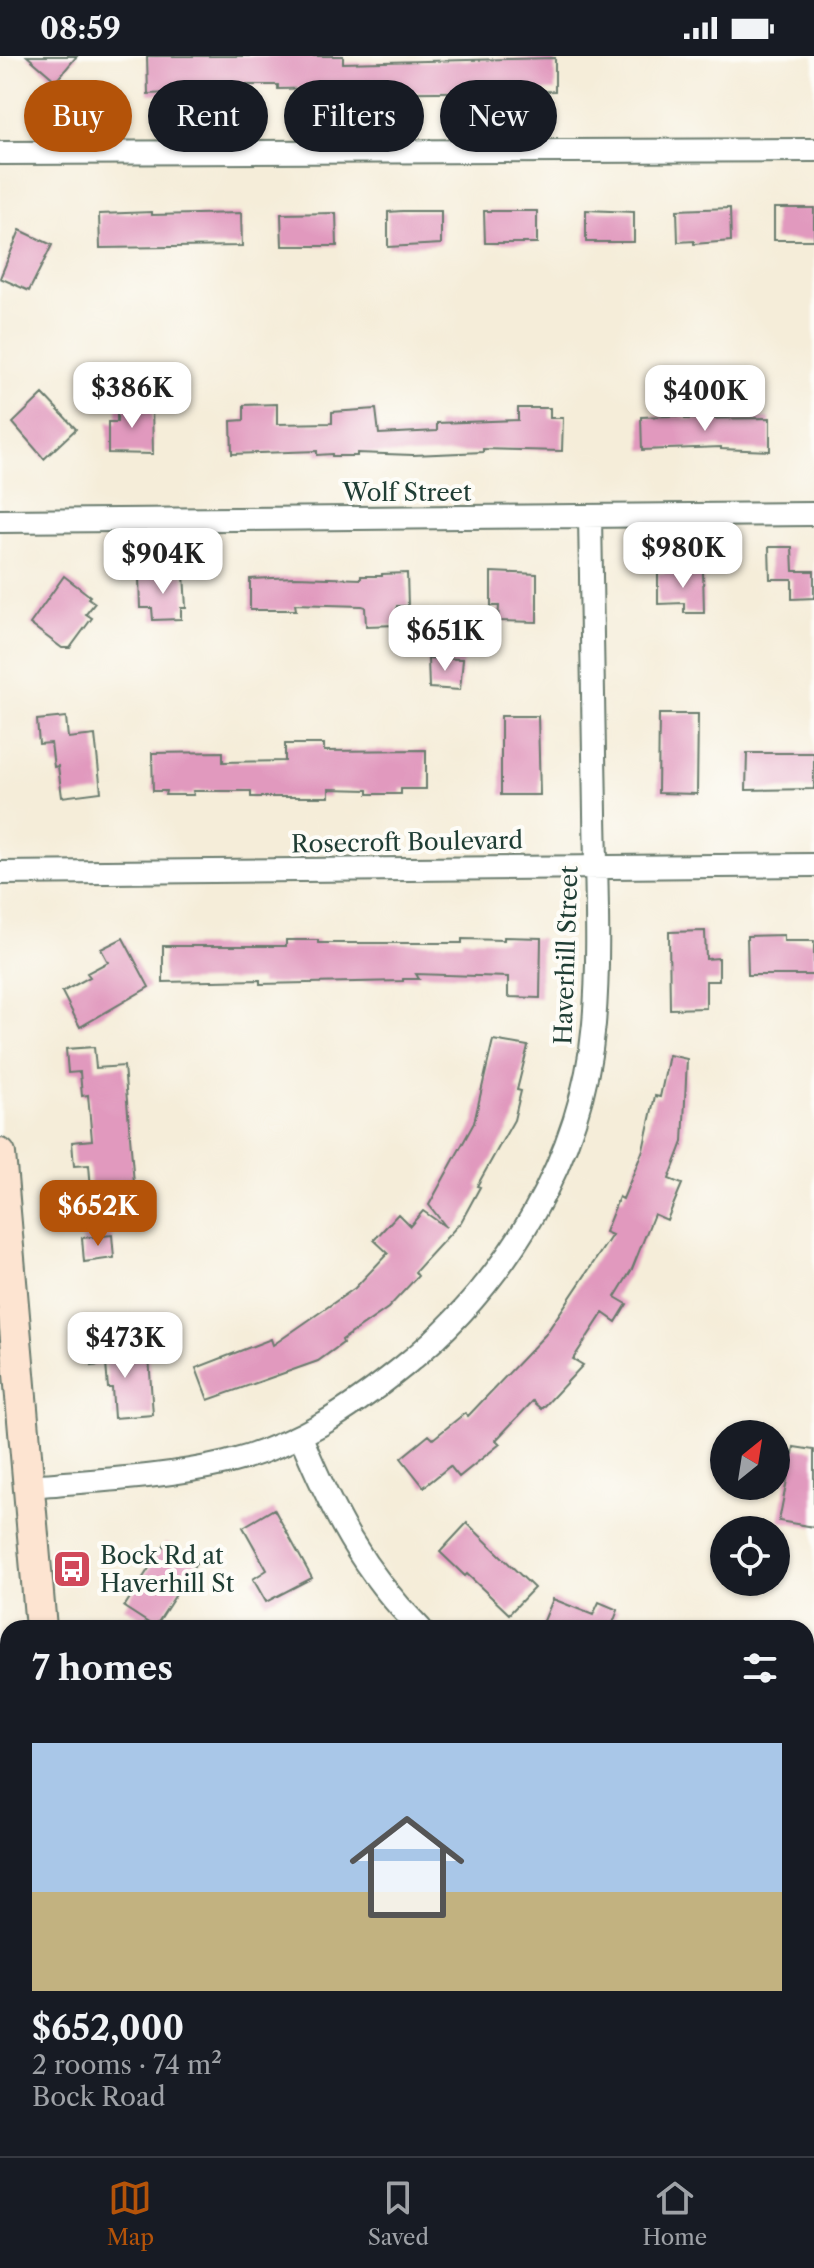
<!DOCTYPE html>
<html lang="en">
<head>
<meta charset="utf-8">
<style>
  :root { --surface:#171b24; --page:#20242c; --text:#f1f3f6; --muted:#9ea1a6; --line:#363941; --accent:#b45309 }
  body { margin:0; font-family:"Libre Caslon Text",serif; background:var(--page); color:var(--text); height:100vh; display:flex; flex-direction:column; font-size:30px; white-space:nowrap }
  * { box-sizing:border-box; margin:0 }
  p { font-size:26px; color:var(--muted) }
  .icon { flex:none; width:44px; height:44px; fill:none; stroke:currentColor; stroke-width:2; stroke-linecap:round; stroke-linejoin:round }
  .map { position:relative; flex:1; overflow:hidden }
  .side { position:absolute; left:0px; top:1564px; width:814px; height:536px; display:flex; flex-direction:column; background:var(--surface); border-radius:24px 24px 0 0; box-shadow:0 2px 6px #0004 }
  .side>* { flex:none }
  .banner { position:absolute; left:24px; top:24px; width:766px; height:72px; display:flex; gap:16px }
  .needle { width:52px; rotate:30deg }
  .buttons { position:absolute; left:710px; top:1364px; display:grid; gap:16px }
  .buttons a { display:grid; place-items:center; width:80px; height:80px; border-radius:50%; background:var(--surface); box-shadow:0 2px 6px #0004; font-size:40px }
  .price { position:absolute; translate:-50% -68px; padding:0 18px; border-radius:16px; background:#fff; color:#222; font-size:26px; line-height:52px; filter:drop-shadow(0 2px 4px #0008) }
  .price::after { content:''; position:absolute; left:50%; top:48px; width:24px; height:18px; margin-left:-12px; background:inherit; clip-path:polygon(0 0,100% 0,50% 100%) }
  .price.active { background:var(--accent); color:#fff }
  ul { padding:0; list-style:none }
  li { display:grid; align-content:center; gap:16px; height:424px; padding:0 32px }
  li+li { border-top:2px solid var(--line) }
  li span { display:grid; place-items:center; height:248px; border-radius:0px; color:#555 }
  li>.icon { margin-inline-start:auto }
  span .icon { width:144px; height:144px; fill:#fffc; stroke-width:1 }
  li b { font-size:34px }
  h2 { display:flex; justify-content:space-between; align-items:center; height:96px; padding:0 32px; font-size:34px }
  .chip { padding:0 28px; border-radius:36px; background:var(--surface); box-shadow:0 2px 6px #0004; font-size:28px; line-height:72px }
  .chip.active { background:var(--accent); color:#fff }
  .status { display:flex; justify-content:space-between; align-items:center; height:56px; padding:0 40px; background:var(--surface); direction:ltr }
  .status svg { height:22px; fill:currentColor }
  .menu { display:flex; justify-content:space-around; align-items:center; height:112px; border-top:2px solid var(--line); background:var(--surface); font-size:22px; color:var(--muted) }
  .menu a { display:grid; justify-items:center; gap:4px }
  .menu .active { color:var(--accent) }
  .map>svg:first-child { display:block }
  .green { fill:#bac668; stroke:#6c824e; stroke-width:2 }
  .forest { fill:#93ab5c; stroke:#597448; stroke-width:2 }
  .building { fill:#e199be }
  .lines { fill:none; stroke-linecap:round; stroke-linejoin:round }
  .street-casing { stroke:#6a7b6e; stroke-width:26 }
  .secondary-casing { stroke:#6a7b6e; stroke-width:34 }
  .street { stroke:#fff; stroke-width:22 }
  .secondary { stroke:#fde4d1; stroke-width:30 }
  .labels { text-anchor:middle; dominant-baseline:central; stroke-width:8; stroke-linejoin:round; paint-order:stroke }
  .street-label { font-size:24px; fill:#1f3d34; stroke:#fdfcf7 }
  .poi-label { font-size:24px; fill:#1f3d34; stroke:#fdfcf7; text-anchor:start }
</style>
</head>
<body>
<div class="status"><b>08:59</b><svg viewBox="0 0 49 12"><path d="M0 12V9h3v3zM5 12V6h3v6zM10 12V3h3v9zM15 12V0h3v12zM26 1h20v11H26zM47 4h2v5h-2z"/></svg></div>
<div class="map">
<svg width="814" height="2100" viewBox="0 0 814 2100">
  <rect width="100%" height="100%" fill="#fdfcf7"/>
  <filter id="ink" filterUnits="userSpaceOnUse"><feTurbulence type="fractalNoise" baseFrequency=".0125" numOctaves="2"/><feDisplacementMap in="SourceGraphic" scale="16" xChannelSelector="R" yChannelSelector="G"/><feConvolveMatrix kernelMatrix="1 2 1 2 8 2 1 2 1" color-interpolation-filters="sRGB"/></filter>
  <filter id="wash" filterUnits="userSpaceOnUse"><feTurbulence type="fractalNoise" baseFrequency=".006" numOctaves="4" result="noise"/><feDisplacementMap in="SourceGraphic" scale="32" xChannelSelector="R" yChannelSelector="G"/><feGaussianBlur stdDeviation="1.8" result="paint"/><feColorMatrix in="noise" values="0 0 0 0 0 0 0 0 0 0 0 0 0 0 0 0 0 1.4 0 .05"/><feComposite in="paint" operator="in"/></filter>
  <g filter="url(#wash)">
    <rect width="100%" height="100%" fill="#f5edd9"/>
    <path class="green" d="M 0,1688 L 8,1778 L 8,2092 L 36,2092 L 36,2100 L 0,2100 Z"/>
    <path class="forest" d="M 5,1824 L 8,1877 L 8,1997 L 0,2003 L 0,1825 Z
      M 806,1885 L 814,1886 L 814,2100 L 244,2100 L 246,2092 L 806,2092 Z"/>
    <g id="blocks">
      <path class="building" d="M 27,0 L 77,0 L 56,25 Z
        M 147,0 L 343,0 L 343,7 L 555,2 L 555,35 L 329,37 L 329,32 L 278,33 L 278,29 L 234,29 L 194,30 L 194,36 L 148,38 Z
        M 730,152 L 731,185 L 694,188 L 694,185 L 678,186 L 677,154 Z
        M 774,152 L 814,152 L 814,184 L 774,184 Z
        M 586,154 L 634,156 L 634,186 L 586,186 Z
        M 402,155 L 441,155 L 441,188 L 388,191 L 388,156 Z
        M 484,155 L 537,155 L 537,187 L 485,187 Z
        M 152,156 L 152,159 L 241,157 L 242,190 L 100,192 L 99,158 Z
        M 336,157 L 337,190 L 282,190 L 281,158 Z
        M 20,174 L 52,189 L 29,235 L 0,222 Z
        M 43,338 L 76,373 L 44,403 L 13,367 Z
        M 117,348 L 152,348 L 153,398 L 108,397 L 108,366 L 117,366 Z
        M 277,348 L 277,368 L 332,367 L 332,356 L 376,353 L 379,378 L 437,375 L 437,367 L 518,364 L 518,352 L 550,352 L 550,362 L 563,362 L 562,395 L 483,393 L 483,396 L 413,399 L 357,397 L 357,400 L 332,400 L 332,398 L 317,399 L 317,395 L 232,398 L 231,365 L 244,364 L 244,349 Z
        M 670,360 L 685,360 L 685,363 L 770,362 L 770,395 L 721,393 L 721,391 L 642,394 L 641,361 Z
        M 769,491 L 792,491 L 793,515 L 814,515 L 814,542 L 792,543 L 792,523 L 770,523 Z
        M 703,514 L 704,557 L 684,557 L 684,547 L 658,548 L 658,517 Z
        M 491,516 L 537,518 L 537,566 L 498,565 L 499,550 L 491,550 Z
        M 407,517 L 408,550 L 397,550 L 398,569 L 366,570 L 365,551 L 362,550 L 295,548 L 296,554 L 250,554 L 250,523 L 295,521 L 361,523 L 361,520 L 382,520 L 382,518 Z
        M 184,518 L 186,552 L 181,552 L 181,563 L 153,564 L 152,552 L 140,552 L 139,521 Z
        M 64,520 L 90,540 L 88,542 L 95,547 L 86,558 L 92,562 L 70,592 L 62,592 L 30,568 Z
        M 428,602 L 463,603 L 460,634 L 429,632 Z
        M 659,658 L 698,658 L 697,738 L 658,737 Z
        M 501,660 L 538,660 L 540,739 L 501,739 Z
        M 66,661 L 68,682 L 95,679 L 101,736 L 62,741 L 58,710 L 54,711 L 51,687 L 39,688 L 37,664 Z
        M 285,688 L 324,688 L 324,695 L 426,694 L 426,733 L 401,733 L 401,738 L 368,738 L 368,734 L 329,733 L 329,741 L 251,741 L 251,735 L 193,735 L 194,739 L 165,739 L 166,735 L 153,735 L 152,697 L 223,696 L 223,706 L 285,705 Z
        M 747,697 L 814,697 L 814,733 L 746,734 Z
        M 705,875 L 706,903 L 719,902 L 719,925 L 706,925 L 706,952 L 670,953 L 669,876 Z
        M 784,879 L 784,885 L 814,885 L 814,919 L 748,919 L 747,880 Z
        M 504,881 L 541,882 L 540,942 L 508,941 L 508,921 L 416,918 L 419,923 L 403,923 L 403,925 L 260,928 L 260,924 L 163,926 L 163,890 L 286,890 L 286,884 L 318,884 L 318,887 L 462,887 L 462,883 L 504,884 Z
        M 123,882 L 149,931 L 80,971 L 62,936 L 90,921 L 87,917 L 108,906 L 101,893 Z
        M 493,984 L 528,990 L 517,1034 L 521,1035 L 514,1064 L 477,1130 L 480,1131 L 461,1166 L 415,1216 L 418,1220 L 388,1252 L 342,1284 L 343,1287 L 318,1305 L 208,1344 L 196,1312 L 271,1283 L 273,1289 L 355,1232 L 388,1197 L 374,1184 L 398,1158 L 410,1170 L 423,1155 L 446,1171 L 429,1149 L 474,1067 Z
        M 94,991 L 96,1012 L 124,1010 L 135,1139 L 96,1146 L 95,1133 L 91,1133 L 89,1109 L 74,1110 L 72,1086 L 92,1084 L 88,1039 L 82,1040 L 80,1016 L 68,1017 L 66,993 Z
        M 669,999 L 687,1003 L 683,1086 L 669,1123 L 682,1128 L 667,1164 L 654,1158 L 632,1213 L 615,1241 L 627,1248 L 616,1266 L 603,1257 L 573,1303 L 583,1309 L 542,1353 L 533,1345 L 496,1384 L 500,1388 L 459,1421 L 450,1410 L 424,1431 L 401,1402 L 429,1379 L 433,1383 L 465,1357 L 468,1360 L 545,1279 L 612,1179 L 605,1176 L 619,1141 L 623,1143 L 643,1094 L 655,1040 L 660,1041 Z
        M 112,1179 L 114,1202 L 84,1206 L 82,1182 Z
        M 119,1283 L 121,1304 L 149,1301 L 153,1359 L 114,1362 L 112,1332 L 108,1332 L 106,1308 L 92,1310 L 91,1286 Z
        M 794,1391 L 814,1394 L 814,1471 L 779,1465 L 788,1419 L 785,1418 L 788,1398 L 793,1398 Z
        M 274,1453 L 312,1522 L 266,1546 L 253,1523 L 267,1514 L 243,1471 Z
        M 467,1467 L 534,1532 L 509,1558 L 467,1518 L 465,1520 L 440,1496 Z
        M 166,1486 L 197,1506 L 155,1571 L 124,1551 Z
        M 553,1543 L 593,1559 L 599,1546 L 618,1554 L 613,1567 L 622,1572 L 541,1572 Z"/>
    </g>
  </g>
  <g filter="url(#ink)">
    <use href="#blocks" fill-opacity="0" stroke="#6a7b6e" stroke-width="2"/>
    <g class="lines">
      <defs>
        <path id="street" d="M 0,97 L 814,94
          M 0,465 L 814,458
          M 0,817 L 814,809
          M 301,1381 C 332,1455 362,1515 420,1572
          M 30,1430 C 96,1424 162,1422 226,1407 C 297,1389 348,1355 404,1310 C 507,1227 582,1102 594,968 C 600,898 596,827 595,757 C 593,658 591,559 590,461
          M 806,1692 L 814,1692"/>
        <path id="secondary" d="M 0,1098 L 41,1572
          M 82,2092 L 83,2100"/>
      </defs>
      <use href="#street" class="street-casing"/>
      <use href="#secondary" class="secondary-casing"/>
      <use href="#street" class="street"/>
      <use href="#secondary" class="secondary"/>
    </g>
  </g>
  <defs>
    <symbol id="bus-square" viewBox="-11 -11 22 22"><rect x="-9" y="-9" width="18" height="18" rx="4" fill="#d1495b" stroke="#fdfcf7"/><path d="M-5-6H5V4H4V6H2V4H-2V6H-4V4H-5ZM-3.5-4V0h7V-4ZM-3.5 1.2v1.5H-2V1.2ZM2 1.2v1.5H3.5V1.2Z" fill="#fff"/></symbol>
  </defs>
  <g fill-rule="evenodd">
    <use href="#bus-square" x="50" y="1491" width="44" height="44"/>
  </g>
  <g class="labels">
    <g class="street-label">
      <text x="407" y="436">Wolf Street</text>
      <text transform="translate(407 786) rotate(-1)">Rosecroft Boulevard</text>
      <text transform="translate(566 899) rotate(-88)">Haverhill Street</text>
    </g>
    <g class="poi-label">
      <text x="100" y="1499">Bock Rd at<tspan x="100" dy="28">Haverhill St</tspan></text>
    </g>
  </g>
</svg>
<div class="buttons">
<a><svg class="needle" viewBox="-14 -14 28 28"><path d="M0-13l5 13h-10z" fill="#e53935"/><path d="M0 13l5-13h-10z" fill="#9ea1a6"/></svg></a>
<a><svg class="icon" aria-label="locate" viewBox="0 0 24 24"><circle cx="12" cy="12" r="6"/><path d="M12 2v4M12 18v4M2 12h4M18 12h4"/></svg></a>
</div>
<b class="price" style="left:132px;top:374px">$386K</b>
<b class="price" style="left:705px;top:377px">$400K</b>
<b class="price" style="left:683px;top:534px">$980K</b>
<b class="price" style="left:163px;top:540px">$904K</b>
<b class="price" style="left:445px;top:617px">$651K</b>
<b class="price active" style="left:98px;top:1192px">$652K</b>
<b class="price" style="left:125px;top:1324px">$473K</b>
<div class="banner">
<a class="chip active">Buy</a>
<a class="chip">Rent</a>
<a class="chip">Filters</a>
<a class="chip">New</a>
</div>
<section class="side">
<h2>7 homes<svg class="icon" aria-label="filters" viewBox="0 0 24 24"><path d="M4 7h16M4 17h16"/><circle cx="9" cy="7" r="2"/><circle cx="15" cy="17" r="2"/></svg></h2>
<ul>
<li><span style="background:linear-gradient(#a9c7e8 60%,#c2b280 0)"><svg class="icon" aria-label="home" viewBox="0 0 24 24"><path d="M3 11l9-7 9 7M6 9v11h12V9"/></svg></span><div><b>$652,000</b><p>2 rooms · 74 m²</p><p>Bock Road</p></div></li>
</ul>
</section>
</div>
<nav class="menu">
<a class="active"><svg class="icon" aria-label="map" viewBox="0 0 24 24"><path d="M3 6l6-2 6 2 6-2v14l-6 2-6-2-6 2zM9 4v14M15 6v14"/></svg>Map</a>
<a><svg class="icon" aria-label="saved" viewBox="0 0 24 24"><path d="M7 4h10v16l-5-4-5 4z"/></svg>Saved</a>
<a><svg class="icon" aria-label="home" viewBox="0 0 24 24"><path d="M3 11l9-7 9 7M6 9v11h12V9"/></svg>Home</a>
</nav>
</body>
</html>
